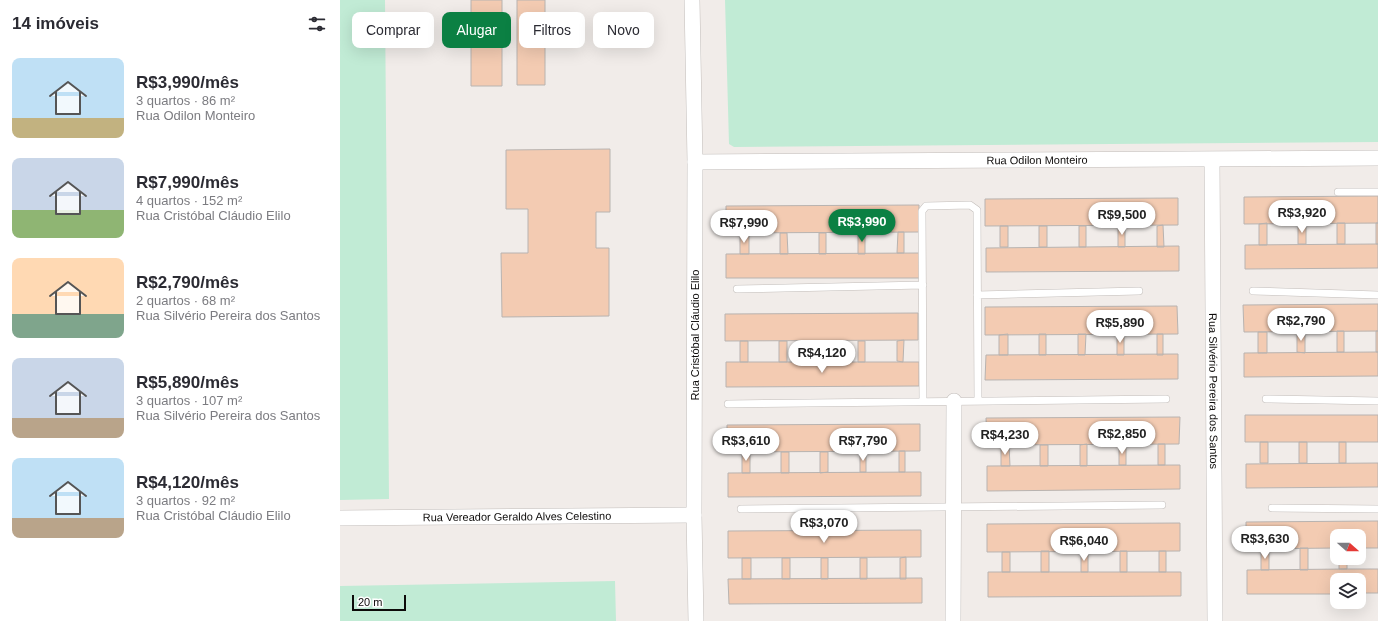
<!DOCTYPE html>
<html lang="pt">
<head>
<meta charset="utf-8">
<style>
  :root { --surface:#fff; --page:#f7f7f7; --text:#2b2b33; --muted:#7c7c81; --accent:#0b8043 }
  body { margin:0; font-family:Helvetica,sans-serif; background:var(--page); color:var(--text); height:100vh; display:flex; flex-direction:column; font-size:15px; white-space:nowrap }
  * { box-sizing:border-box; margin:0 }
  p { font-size:13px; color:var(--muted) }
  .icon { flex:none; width:22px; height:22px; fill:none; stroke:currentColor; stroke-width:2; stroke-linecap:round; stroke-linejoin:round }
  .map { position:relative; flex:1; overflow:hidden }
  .side { display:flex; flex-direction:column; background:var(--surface); width:340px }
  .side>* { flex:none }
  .banner { position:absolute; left:12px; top:12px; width:380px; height:36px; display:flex; gap:8px }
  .needle { width:26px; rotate:111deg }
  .tools { position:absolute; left:990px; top:529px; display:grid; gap:8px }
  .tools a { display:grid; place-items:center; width:36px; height:36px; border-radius:8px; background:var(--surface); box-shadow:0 4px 16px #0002; font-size:20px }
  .scale { position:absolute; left:12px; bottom:10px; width:54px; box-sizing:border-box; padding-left:4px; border:2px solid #0d0b0a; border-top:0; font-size:11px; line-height:14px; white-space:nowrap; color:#0d0b0a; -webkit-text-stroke:3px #fff; paint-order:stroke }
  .price { position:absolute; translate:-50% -34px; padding:0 9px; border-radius:14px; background:#fff; color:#222; font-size:13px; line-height:26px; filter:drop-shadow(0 1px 2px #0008) }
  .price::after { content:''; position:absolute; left:50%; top:24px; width:12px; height:9px; margin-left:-6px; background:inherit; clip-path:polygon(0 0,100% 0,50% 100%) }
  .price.selected { background:var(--accent); color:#fff }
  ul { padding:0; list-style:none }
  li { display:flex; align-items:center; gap:12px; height:100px; padding:0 12px }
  li span { display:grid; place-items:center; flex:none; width:112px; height:80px; border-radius:8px; color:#555 }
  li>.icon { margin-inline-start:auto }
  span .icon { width:48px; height:48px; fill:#fffc; stroke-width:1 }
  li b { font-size:17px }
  h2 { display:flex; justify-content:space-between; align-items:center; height:48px; padding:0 12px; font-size:17px }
  .chip { padding:0 14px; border-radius:8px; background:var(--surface); box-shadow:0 4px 16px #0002; font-size:14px; line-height:36px }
  .chip.selected { background:var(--accent); color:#fff }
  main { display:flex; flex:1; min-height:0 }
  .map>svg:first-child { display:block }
  .green { fill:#c1ebd5 }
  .building { fill:#f3cbb2; stroke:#b8b3b0 }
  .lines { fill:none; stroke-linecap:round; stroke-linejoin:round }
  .lane-casing { stroke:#c2bdba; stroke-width:8 }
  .street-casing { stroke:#c2bdba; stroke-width:16 }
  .lane { stroke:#fff; stroke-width:7 }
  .street { stroke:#fff; stroke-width:15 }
  .labels { text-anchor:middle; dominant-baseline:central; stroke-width:3; stroke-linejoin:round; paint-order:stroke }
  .street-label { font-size:11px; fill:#0d0b0a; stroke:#fff }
</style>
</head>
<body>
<main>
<section class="side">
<h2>14 imóveis<svg class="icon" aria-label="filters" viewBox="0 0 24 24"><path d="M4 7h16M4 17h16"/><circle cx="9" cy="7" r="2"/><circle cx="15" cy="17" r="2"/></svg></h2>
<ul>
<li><span style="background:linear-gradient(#bfe0f5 75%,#c2b280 0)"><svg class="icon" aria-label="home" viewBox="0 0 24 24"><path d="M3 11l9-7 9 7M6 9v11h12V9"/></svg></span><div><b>R$3,990/mês</b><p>3 quartos · 86 m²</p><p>Rua Odilon Monteiro</p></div></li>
<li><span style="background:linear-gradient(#c9d6e8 65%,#8fb573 0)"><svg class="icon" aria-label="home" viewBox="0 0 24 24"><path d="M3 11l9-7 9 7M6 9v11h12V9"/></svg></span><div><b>R$7,990/mês</b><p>4 quartos · 152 m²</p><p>Rua Cristóbal Cláudio Elilo</p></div></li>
<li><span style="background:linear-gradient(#ffd9b3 70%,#7fa58c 0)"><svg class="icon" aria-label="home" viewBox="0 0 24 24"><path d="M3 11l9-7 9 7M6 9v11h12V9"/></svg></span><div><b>R$2,790/mês</b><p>2 quartos · 68 m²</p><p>Rua Silvério Pereira dos Santos</p></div></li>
<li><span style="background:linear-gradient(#c9d6e8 75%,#b9a48a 0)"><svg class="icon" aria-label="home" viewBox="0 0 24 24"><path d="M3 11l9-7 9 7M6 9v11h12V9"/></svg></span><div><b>R$5,890/mês</b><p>3 quartos · 107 m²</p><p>Rua Silvério Pereira dos Santos</p></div></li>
<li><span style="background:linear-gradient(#bfe0f5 75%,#b9a48a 0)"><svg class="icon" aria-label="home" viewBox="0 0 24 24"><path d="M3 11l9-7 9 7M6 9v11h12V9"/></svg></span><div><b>R$4,120/mês</b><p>3 quartos · 92 m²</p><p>Rua Cristóbal Cláudio Elilo</p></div></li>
</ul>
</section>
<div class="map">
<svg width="1038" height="621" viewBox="0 0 1038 621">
  <rect width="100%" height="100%" fill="#f1ece9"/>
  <path class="green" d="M 0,0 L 45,0 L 49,499 L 0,500 Z
    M 385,0 L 1038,0 L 1038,142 L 394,147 L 389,144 Z
    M 275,581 L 276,621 L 0,621 L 0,586 Z"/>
  <path class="building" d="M 131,0 L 162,0 L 162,86 L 131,86 Z
    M 177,0 L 205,0 L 205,85 L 177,85 Z
    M 270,149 L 270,212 L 256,212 L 256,248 L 269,248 L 269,316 L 162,317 L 161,253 L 188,253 L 188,209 L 166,209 L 166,150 Z
    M 1038,196 L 1038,223 L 904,224 L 904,197 Z
    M 838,198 L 838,225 L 645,226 L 645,199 Z
    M 579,205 L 579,232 L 386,233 L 386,206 Z
    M 927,223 L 927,245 L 919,245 L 919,224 Z
    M 958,223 L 966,223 L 966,244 L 958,244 Z
    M 997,223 L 1005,223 L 1005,244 L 997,244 Z
    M 1036,223 L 1038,223 L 1038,244 L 1036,244 Z
    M 823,225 L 824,247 L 817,247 L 817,226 Z
    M 660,226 L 668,226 L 668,247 L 660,247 Z
    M 699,226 L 707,226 L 707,247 L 699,247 Z
    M 739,226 L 746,226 L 746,247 L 739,247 Z
    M 778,226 L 785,226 L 785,247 L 778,247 Z
    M 525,232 L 525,254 L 518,254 L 518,233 Z
    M 558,232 L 564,232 L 564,253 L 557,253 Z
    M 400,233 L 409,233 L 409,254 L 400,254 Z
    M 440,233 L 447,233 L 448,254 L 440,254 Z
    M 479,233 L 486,233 L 486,254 L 479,254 Z
    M 1036,244 L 1038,244 L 1038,268 L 905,269 L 905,245 Z
    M 839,246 L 839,271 L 646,272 L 646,248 Z
    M 580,253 L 580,278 L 386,278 L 386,254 Z
    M 1038,304 L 1038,331 L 904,332 L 903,305 Z
    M 837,306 L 838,334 L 645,335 L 645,307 Z
    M 578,313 L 578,340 L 385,341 L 385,314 Z
    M 957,331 L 965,331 L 965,353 L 957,352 Z
    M 997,331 L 1004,331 L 1004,352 L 997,352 Z
    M 1036,331 L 1038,331 L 1038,352 L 1036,352 Z
    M 918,332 L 927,332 L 927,353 L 918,353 Z
    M 668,334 L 668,355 L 659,355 L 659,335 Z
    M 699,334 L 706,334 L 706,355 L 699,355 Z
    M 738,334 L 746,334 L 745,355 L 738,355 Z
    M 777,334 L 784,334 L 784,355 L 777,355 Z
    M 817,334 L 823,334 L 823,355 L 817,355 Z
    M 564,340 L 563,362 L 557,361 L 557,341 Z
    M 400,341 L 408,341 L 408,362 L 400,362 Z
    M 439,341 L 447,341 L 447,362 L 439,362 Z
    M 478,341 L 486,341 L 486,362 L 478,362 Z
    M 518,341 L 525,341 L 525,362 L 518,362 Z
    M 1036,352 L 1038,352 L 1038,376 L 904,377 L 904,353 Z
    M 838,354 L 838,379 L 645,380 L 646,355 Z
    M 386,362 L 579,362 L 579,386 L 386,387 Z
    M 905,415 L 1038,415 L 1038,442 L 905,442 Z
    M 840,417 L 839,444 L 647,445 L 646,418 Z
    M 580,424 L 580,451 L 387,452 L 387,425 Z
    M 920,442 L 928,442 L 928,463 L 920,463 Z
    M 959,442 L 967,442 L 967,463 L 959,463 Z
    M 999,442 L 1006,442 L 1006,463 L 999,463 Z
    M 747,444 L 747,466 L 740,466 L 740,445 Z
    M 818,444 L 825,444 L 825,465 L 818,465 Z
    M 661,445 L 669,445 L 670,466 L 661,466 Z
    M 700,445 L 708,445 L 708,466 L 700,466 Z
    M 779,445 L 786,445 L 786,465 L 779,465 Z
    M 520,451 L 526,451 L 526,472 L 520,472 Z
    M 559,451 L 565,451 L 565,472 L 559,472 Z
    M 402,452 L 410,452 L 410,473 L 402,473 Z
    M 441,452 L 449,452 L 449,473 L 441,473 Z
    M 480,452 L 488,452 L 488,472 L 480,473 Z
    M 1038,463 L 1038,487 L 906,488 L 906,464 Z
    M 840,465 L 840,489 L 647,491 L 647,466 Z
    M 581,472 L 581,496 L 388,497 L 388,473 Z
    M 1038,521 L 1038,548 L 1019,548 L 1019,536 L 997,536 L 997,548 L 906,549 L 906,522 Z
    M 840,523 L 840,551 L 647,552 L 647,524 Z
    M 581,530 L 581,557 L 388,558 L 388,531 Z
    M 960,548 L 968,548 L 968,570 L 960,570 Z
    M 921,549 L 929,549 L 929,570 L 921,570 Z
    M 701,551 L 709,551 L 709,572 L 701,572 Z
    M 741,551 L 748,551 L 748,572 L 741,572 Z
    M 780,551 L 787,551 L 787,572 L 780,572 Z
    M 819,551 L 826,551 L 826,572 L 819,572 Z
    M 662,552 L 670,552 L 670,572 L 662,572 Z
    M 566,557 L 566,579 L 560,579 L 560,558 Z
    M 402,558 L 411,558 L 411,579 L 402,579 Z
    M 442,558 L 450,558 L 450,579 L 442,579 Z
    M 481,558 L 488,558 L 488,579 L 481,579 Z
    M 520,558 L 527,558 L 527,579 L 520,579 Z
    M 999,558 L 1007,558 L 1007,569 L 999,569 Z
    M 1007,569 L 1038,569 L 1038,593 L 1019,593 L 1019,580 L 997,580 L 997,594 L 907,594 L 907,570 Z
    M 648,572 L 841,572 L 841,596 L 648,597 Z
    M 582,578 L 582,603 L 389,604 L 388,579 Z"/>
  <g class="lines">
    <defs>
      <path id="lane" d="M 998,192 L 1038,192
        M 397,289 L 583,285
        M 913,291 L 1038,295
        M 637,295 L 799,291
        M 926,399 L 1038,401
        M 583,402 L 582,211 L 586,206 L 630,205 L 637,210 L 638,401
        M 388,404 L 826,399
        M 932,508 L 1038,509
        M 401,509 L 822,505"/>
      <g id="street">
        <path d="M 352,0 L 355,162 L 354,515 L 356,621"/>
        <path id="s1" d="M 872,160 L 875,621"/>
        <path id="s2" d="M 355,162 L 1038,158"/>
        <path id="s3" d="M 0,518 L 354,515"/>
        <path d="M 613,621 L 614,401"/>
      </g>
    </defs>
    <use href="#lane" class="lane-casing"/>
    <use href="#street" class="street-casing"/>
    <use href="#lane" class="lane"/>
    <use href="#street" class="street"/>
  </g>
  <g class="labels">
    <g class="street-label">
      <text stroke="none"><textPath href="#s2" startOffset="342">Rua Odilon Monteiro</textPath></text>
      <text transform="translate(355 335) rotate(-90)">Rua Cristóbal Cláudio Elilo</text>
      <text stroke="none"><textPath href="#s1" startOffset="231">Rua Silvério Pereira dos Santos</textPath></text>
      <text stroke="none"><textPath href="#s3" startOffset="177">Rua Vereador Geraldo Alves Celestino</textPath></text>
    </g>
  </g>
</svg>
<div class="tools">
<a><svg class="needle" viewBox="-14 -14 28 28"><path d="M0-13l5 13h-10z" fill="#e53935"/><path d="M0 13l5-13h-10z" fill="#7c7c81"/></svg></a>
<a><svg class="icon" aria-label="layers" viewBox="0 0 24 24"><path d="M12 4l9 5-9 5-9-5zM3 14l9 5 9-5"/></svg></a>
</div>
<div class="scale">20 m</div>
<b class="price" style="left:962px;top:234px">R$3,920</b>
<b class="price" style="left:782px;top:236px">R$9,500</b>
<b class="price selected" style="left:522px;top:243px">R$3,990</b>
<b class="price" style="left:404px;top:244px">R$7,990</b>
<b class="price" style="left:961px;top:342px">R$2,790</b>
<b class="price" style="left:780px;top:344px">R$5,890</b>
<b class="price" style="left:482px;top:374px">R$4,120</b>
<b class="price" style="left:782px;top:455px">R$2,850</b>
<b class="price" style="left:665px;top:456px">R$4,230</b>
<b class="price" style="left:406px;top:462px">R$3,610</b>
<b class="price" style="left:523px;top:462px">R$7,790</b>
<b class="price" style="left:484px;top:544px">R$3,070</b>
<b class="price" style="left:925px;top:560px">R$3,630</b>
<b class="price" style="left:744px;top:562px">R$6,040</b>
<div class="banner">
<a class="chip">Comprar</a>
<a class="chip selected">Alugar</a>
<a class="chip">Filtros</a>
<a class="chip">Novo</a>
</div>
</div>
</main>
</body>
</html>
